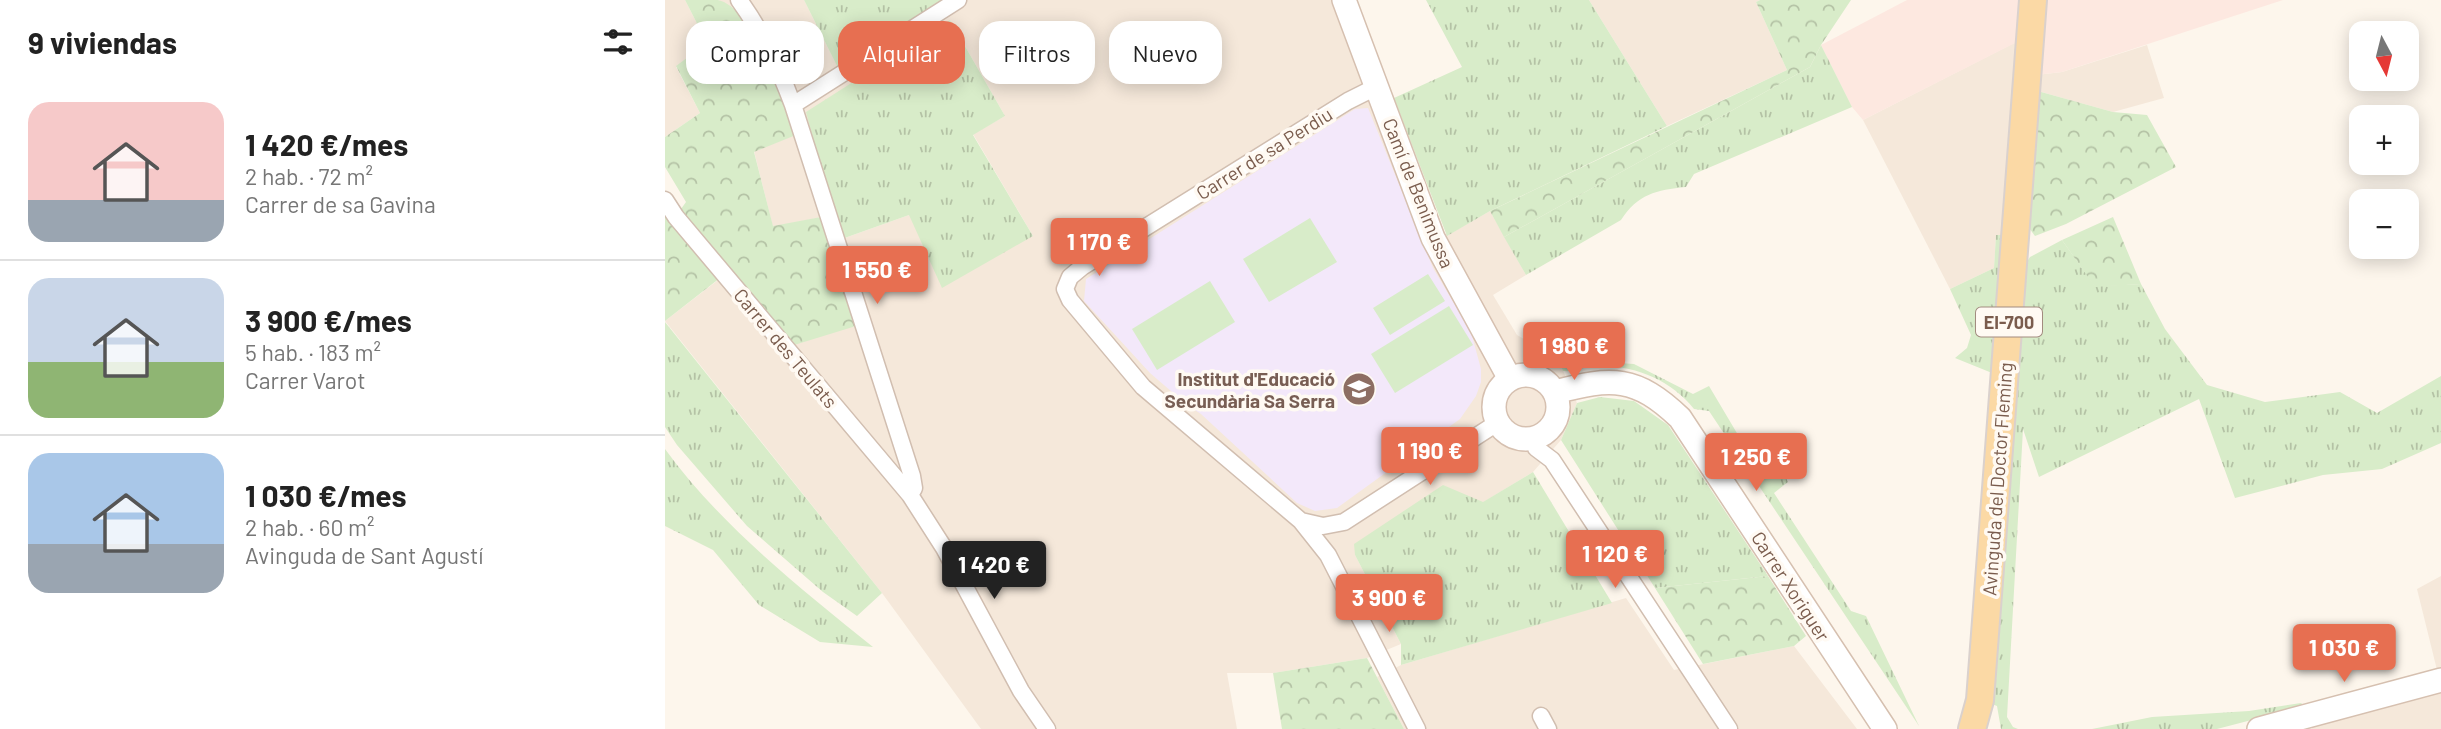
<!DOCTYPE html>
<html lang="es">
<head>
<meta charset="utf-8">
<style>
  :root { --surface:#fff; --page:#f2f2f2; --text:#222; --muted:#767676; --line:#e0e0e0; --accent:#e76f51 }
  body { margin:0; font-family:Barlow,sans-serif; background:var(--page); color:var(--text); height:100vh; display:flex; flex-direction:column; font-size:26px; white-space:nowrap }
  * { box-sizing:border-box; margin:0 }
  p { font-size:23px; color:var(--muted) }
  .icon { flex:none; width:38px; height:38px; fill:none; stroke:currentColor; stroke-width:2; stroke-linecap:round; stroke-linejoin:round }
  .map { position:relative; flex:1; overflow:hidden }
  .side { display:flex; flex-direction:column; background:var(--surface); width:665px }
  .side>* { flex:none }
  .guide { position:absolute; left:21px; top:21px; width:665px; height:63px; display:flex; gap:14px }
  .needle { width:46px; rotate:173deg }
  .buttons { position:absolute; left:1684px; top:21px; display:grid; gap:14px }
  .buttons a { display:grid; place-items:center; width:70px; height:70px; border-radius:14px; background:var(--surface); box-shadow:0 4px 18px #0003; font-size:35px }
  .price { position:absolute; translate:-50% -60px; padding:0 16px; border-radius:7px; background:var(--accent); color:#fff; font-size:23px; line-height:46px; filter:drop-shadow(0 2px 4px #0008) }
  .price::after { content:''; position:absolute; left:50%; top:42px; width:21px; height:16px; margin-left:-10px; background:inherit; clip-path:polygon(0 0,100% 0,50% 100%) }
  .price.active { background:#222; color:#fff }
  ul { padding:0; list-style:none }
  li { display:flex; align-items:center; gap:21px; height:175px; padding:0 28px }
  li+li { border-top:2px solid var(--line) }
  li span { display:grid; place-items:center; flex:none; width:196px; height:140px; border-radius:21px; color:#555 }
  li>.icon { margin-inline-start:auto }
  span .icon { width:84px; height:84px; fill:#fffc; stroke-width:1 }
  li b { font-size:30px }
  h2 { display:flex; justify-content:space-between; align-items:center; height:84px; padding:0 28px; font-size:30px }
  .pill { padding:0 24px; border-radius:21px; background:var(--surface); box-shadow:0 4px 18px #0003; font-size:24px; line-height:63px }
  .pill.active { background:var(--accent); color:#fff }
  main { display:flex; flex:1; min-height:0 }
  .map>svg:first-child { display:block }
  .residential { fill:#f5e8da }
  .commercial { fill:#fde8e0 }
  .education { fill:#f3e8fa }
  .grass { fill:url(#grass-tufts) }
  .forest { fill:url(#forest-crowns) }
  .park { fill:#d8ecc9 }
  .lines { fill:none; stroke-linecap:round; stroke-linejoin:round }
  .street-casing { stroke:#d1beb0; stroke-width:19 }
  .secondary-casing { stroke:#d6c0b0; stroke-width:26 }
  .primary-casing { stroke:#dad1cd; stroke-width:30 }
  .street { stroke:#fff; stroke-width:16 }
  .secondary { stroke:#fff; stroke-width:23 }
  .primary { stroke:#fbd9a5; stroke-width:26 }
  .labels { text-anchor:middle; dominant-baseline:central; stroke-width:7; stroke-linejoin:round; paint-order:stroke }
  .shield { fill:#fffaf3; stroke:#a28b7f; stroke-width:2 }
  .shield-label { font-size:18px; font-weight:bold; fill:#7a5c4d }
  .street-label { font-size:19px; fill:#7a5c4d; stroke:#fffaf3 }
  .education-label { font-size:19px; font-weight:bold; fill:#785e54; stroke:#fffaf3; text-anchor:end }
</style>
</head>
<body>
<main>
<section class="side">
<h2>9 viviendas<svg class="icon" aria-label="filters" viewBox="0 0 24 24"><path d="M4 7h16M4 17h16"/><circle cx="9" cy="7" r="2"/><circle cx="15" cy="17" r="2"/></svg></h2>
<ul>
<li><span style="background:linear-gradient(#f6c9c9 70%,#9aa5b1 0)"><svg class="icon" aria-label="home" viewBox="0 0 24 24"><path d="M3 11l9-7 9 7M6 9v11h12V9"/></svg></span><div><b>1 420 €/mes</b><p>2 hab. · 72 m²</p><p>Carrer de sa Gavina</p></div></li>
<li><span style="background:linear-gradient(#c9d6e8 60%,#8fb573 0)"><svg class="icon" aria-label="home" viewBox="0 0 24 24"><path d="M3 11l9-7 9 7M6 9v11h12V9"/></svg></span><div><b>3 900 €/mes</b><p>5 hab. · 183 m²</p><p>Carrer Varot</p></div></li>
<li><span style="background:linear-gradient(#a9c7e8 65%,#9aa5b1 0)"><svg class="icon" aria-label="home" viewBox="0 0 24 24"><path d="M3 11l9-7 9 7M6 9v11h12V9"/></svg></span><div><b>1 030 €/mes</b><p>2 hab. · 60 m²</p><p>Avinguda de Sant Agustí</p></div></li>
</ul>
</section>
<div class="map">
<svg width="1776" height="729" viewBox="0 0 1776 729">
  <defs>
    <pattern id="grass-tufts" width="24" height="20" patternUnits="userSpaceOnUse" patternTransform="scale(1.75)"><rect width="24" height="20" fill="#d8ecc9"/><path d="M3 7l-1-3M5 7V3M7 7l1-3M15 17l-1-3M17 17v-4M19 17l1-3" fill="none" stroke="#b4c2a5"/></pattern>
    <pattern id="forest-crowns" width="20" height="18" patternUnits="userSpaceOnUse" patternTransform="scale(1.75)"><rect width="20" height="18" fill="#d8ecc9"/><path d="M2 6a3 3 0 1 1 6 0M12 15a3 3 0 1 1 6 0" fill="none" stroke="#b4c2a5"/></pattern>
  </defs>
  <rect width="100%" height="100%" fill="#fdf6ec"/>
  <path class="residential" d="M 0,0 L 20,0 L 42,43 L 11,67 L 35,113 L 0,137 Z
    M 53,0 L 139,0 L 173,68 L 282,0 L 691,0 L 781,236 L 825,211 L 861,275 L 828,295 L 852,335 L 893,359 L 912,403 L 896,440 L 868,472 L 817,503 L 690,555 L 736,644 L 702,658 L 608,673 L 562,673 L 572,729 L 316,729 L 217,593 L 0,321 L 66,270 L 191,326 L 163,244 L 244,215 L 368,236 L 308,134 L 340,116 L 285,20 L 167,215 L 108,227 L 89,151 L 130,135 L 72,10 Z
    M 924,0 L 1095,0 L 1091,2 L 1122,70 L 1002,126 Z
    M 1353,41 L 1341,235 L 1331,236 L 1329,268 L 1285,289 L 1198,120 Z
    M 1482,45 L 1499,98 L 1448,112 L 1369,90 L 1371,75 L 1397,72 Z
    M 1776,576 L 1776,729 L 1647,729 L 1640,706 L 1772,670 L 1752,589 Z
    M 961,598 L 1009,670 L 1129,646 L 1192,729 L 739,729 L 712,677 L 736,665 Z"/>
  <path class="commercial" d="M 1242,0 L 1618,0 L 1397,72 L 1371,75 L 1352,42 L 1198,120 L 1187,107 L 1156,45 Z"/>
  <path class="education" d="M 703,108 L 768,268 L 806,332 L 816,369 L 816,382 L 811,396 L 795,419 L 672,508 L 650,511 L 632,503 L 536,414 L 521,404 L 485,373 L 419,301 L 421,279 L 690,109 Z"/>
  <path class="grass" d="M 139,0 L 282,0 L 173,68 Z
    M 761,0 L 924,0 L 1002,126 L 825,211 L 782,236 L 729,98 L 797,67 Z
    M 285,20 L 340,116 L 308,135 L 368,236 L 277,288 L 244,215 L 174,240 L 141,112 Z
    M 1156,45 L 1187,107 L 1029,174 L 1021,187 C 991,190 973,194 956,220 L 861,275 L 839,237 L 1145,67 Z
    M 1331,235 L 1341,235 L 1327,373 L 1290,358 L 1302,348 L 1306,335 L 1285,289 L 1329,268 Z
    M 1397,240 L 1430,286 L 1476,284 L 1500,329 L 1542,385 L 1600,402 L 1675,392 L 1712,413 L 1776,376 L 1776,443 L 1717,469 L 1658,475 L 1570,498 L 1534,399 L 1374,477 L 1358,429 L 1342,717 L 1348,727 L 1353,729 L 1336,729 L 1332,706 L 1324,703 L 1356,271 L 1365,257 Z
    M 0,322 L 217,593 L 192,616 L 158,592 L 82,526 L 12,445 L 0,427 Z
    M 893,359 L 969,364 L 1028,394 L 1044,386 L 1095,472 L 1113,463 L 1123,482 L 1109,493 L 1186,611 L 1201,616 L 1254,726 L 1044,411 L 1029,409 C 1004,378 965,363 925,367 C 915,368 908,372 898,371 Z
    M 935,397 L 969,401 L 1003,425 L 1103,576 L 990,588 L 896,440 L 912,403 Z
    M 0,449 C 57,527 134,587 208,647 L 155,642 L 94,605 L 48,550 L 0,526 Z
    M 868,472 L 947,603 L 736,665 L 736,644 L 690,555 L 689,544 L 778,485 L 818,502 Z
    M 1636,703 L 1640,706 L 1552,729 L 1427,729 L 1487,717 L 1584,711 Z"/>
  <path class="forest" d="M 20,0 C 30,0 43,0 53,0 C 88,8 115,91 129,122 L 131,135 L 89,152 L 108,226 L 156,217 L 191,326 L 126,346 L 16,209 L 21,202 L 0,167 L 0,137 L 35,113 L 11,66 L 42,43 Z
    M 1095,0 L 1186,0 L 1156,45 L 1145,67 L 839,237 L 825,211 L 1122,70 L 1091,2 Z
    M 1369,90 L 1448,112 L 1482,115 L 1511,167 L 1401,224 L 1370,236 L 1362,225 Z
    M 0,210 L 55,278 L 0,321 Z
    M 1448,217 L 1476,284 L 1430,287 L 1397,240 Z
    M 1103,576 L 1141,636 L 1129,646 L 1038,664 L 990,588 Z
    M 702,658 L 739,729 L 617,729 L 608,673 Z"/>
  <path class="park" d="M 645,218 L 672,262 L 604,302 L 578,259 Z
    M 763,274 L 780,301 L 725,335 L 708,308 Z
    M 545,281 L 570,322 L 492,370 L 467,329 Z
    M 784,306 L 808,345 L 730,393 L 706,354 Z"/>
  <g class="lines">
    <defs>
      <path id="street" d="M 74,0 C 98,33 114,67 128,105 L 247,476 L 249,488 L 245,495
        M 711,87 L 683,101 L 417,267 L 405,277 L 400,289 L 405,300 L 478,387 L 636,521 L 658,526 L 679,522 L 832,423
        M 128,105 L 293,0
        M 0,200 L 11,217 L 245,495 L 279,548 L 356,691 L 382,729
        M 870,439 L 871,448 L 887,460 L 1064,729
        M 636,521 L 663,555 L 752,729
        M 876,716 L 883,729"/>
      <path id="secondary" d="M 679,0 L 768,238 L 845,379
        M829 407a32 32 0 1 1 64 0a32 32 0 1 1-64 0Z
        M 890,392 C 947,377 971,376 1015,418 L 1220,729
        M 1594,729 L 1776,680"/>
      <path id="primary" d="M 1307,729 L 1315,700 L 1368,0"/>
    </defs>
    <use href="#street" class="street-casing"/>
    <use href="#secondary" class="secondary-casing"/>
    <use href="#primary" class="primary-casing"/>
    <use href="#street" class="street"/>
    <use href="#secondary" class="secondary"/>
    <use href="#primary" class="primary"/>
  </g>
  <defs>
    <symbol id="university-disc" viewBox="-11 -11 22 22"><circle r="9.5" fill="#8d6e63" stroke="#fffaf3"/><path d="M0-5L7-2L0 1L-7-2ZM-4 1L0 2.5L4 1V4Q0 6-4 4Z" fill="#fff"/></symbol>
  </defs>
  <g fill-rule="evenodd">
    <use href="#university-disc" x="675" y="370" width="38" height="38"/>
  </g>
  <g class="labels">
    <rect class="shield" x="1311" y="307.5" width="66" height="29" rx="5"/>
    <g class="shield-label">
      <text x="1344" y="322">EI-700</text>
    </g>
    <g class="street-label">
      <text transform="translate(599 153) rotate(-32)">Carrer de sa Perdiu</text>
      <text transform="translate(754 193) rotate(68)">Camí de Benimussa</text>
      <text transform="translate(121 348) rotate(50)">Carrer des Teulats</text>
      <text transform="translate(1332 479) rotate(-86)">Avinguda del Doctor Fleming</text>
      <text transform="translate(1126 586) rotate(57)">Carrer Xoriguer</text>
    </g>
    <g class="education-label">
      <text x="670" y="378">Institut d'Educació<tspan x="670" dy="22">Secundària Sa Serra</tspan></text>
    </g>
  </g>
</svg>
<div class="buttons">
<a><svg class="needle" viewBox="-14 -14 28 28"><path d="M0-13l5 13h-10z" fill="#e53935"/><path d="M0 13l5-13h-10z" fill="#767676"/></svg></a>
<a>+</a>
<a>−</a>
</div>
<b class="price" style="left:434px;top:278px">1 170 €</b>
<b class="price" style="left:212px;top:306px">1 550 €</b>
<b class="price" style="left:909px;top:382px">1 980 €</b>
<b class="price" style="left:765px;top:487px">1 190 €</b>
<b class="price" style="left:1091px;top:493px">1 250 €</b>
<b class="price" style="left:950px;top:590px">1 120 €</b>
<b class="price active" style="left:329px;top:601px">1 420 €</b>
<b class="price" style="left:724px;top:634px">3 900 €</b>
<b class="price" style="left:1679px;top:684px">1 030 €</b>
<div class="guide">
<a class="pill">Comprar</a>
<a class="pill active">Alquilar</a>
<a class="pill">Filtros</a>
<a class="pill">Nuevo</a>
</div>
</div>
</main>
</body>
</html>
